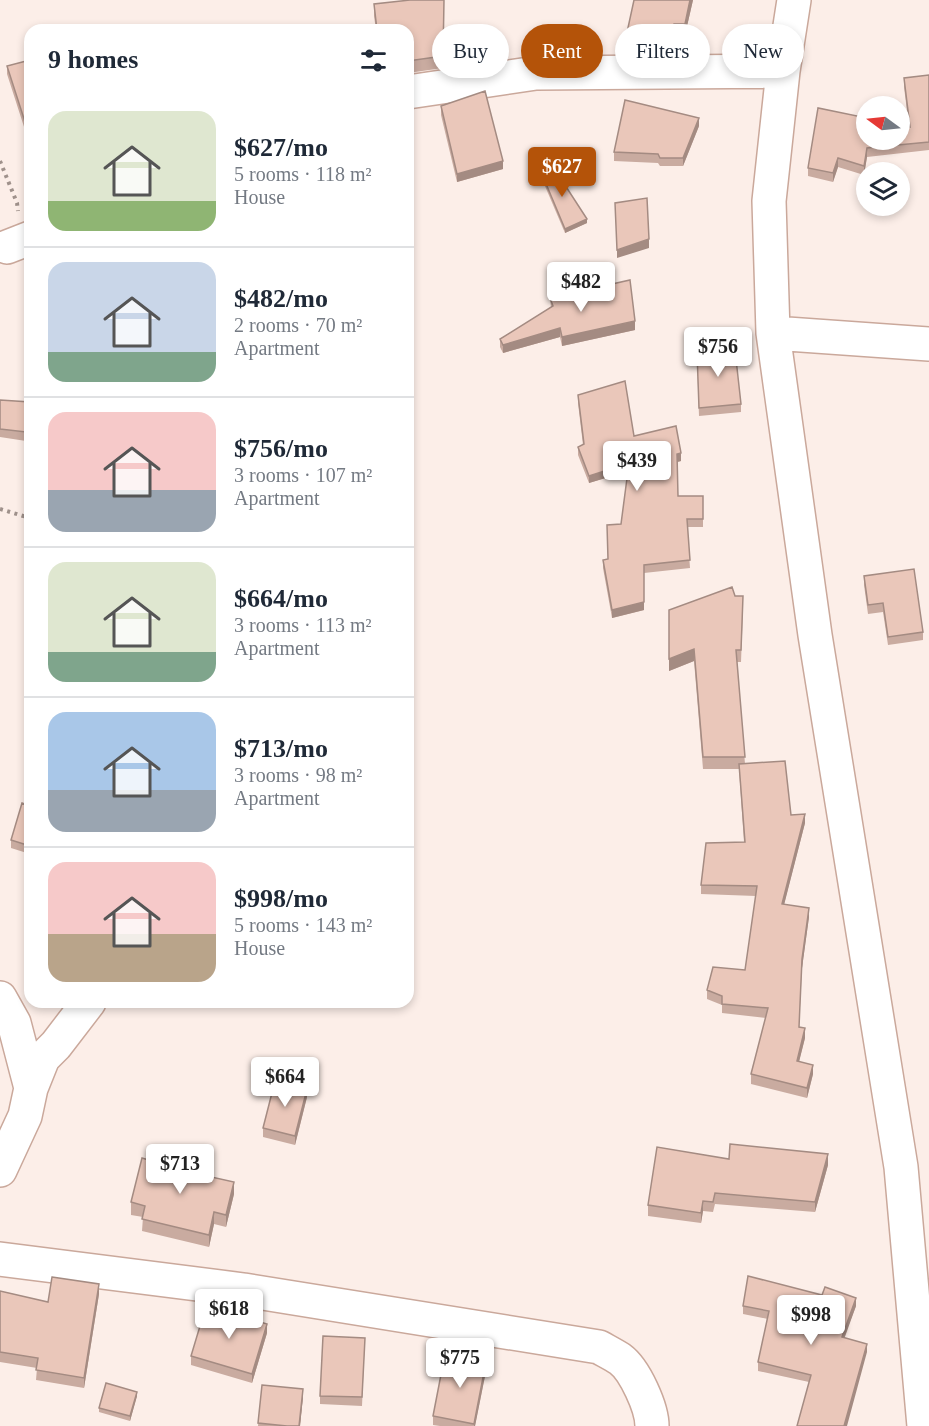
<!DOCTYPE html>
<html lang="en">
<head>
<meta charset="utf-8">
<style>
  :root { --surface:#fff; --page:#f6f6f7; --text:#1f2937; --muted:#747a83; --line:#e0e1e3; --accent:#b45309 }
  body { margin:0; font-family:Georgia,serif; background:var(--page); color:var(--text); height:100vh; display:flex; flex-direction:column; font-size:22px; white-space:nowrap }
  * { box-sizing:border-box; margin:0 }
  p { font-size:20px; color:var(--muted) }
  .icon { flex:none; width:33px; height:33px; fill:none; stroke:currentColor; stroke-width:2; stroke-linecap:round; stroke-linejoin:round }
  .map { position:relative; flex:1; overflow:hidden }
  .panel { position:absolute; left:24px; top:24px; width:390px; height:984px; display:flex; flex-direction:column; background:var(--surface); border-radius:18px; box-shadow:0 3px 9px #0003 }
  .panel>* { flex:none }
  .guide { position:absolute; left:432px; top:24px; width:406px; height:54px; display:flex; gap:12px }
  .needle { width:39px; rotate:285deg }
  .controls { position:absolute; left:856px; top:96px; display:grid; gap:12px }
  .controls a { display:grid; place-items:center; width:54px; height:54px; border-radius:50%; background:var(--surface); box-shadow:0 3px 9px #0003; font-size:30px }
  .price { position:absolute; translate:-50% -51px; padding:0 14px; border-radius:6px; background:#fff; color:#222; font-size:20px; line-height:39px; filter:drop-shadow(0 2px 3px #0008) }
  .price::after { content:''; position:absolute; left:50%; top:36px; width:18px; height:14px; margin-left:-9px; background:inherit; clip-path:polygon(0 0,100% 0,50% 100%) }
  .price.current { background:var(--accent); color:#fff }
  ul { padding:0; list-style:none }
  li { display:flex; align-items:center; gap:18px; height:150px; padding:0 24px }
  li+li { border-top:2px solid var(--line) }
  li span { display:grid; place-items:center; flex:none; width:168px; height:120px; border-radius:18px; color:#555 }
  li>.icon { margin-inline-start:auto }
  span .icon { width:72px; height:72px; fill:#fffc; stroke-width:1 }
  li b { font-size:26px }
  h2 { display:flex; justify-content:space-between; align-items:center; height:72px; padding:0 24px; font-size:26px }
  .chip { padding:0 21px; border-radius:27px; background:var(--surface); box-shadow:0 3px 9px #0003; font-size:21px; line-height:54px }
  .chip.current { background:var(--accent); color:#fff }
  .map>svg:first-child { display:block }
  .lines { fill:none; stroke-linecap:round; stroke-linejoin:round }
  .minor-casing { stroke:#caa89b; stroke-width:36 }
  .path { stroke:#9f918b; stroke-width:4; stroke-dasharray:3 4.5; stroke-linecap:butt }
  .minor { stroke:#fff; stroke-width:33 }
  .wall { fill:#c9aba0 }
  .shaded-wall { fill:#a48b82 }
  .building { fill:#eac7ba; stroke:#a48b82; stroke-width:1.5 }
</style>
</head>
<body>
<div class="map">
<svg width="929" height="1426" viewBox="0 0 929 1426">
  <rect width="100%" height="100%" fill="#fceee8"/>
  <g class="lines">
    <defs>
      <path id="minor" d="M 794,0 L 783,71 L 769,201 L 773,333 L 815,635 L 901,1167 L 924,1426
        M 408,92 L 536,73 L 783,71
        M 7,247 L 30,238
        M 773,333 L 929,344
        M 0,998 L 14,1023 L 31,1088
        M 0,1170 L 25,1116 L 31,1088 L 43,1058 L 56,1045 L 89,1002
        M 0,1259 L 244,1290 L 599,1347 C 606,1351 614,1355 620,1359 C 635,1370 652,1408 652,1426"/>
    </defs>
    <use href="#minor" class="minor-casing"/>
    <path class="path" d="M 0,161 L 17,203 L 18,211
      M 0,509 L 30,518"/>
    <use href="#minor" class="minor"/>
  </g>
  <path class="wall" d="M 444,0 L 443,68 L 408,73 L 408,30 L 376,30 L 374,16 L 374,4 Z
    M 634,0 L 693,0 L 685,35 L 674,36 L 670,53 L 651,53 L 626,48 L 626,37 Z
    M 30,60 L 30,131 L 26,133 L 7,74 L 7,66 Z
    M 929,75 L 929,150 L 867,157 L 864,175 L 838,167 L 833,182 L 808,176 L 808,168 L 909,127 L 904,87 L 904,78 Z
    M 441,106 L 503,169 L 457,182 L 441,115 Z
    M 699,126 L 683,166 L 660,166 L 658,163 L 614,161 L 614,152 Z
    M 539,167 L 587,223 L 565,233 L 539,172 Z
    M 550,298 L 635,330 L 562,346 L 560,337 L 503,353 L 500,347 L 500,339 L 551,307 Z
    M 697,360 L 741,404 L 741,412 L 699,416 Z
    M 578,395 L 634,436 L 681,461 L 677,462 L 678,496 L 703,496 L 703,527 L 687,527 L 690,568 L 644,573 L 644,610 L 612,618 L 603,568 L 603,560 L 608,559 L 607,533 L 621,524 L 628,471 L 589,483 L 578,455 L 578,447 L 583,445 L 578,403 Z
    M 0,400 L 30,402 L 26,441 L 0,437 Z
    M 864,576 L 923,632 L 923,640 L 888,645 L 883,612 L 868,614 L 864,585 Z
    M 735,596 L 743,609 L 741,662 L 737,662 L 745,764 L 791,815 L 805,823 L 784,904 L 809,917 L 802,968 L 799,1027 L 805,1038 L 799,1061 L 813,1074 L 807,1098 L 751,1084 L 751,1074 L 766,1018 L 722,1013 L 722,1005 L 707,999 L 707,990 L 745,970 L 756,896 L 701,894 L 701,885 L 744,842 L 739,769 L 703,769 L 694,661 L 669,671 L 669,610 Z
    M 30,806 L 30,854 L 11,848 L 11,840 Z
    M 307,1097 L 295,1145 L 263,1137 L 263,1128 Z
    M 729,1159 L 828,1165 L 815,1212 L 715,1204 L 713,1212 L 703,1211 L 701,1223 L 648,1216 L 648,1205 Z
    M 182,1171 L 234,1194 L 226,1227 L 214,1224 L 209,1247 L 142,1231 L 143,1217 L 131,1215 L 131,1202 Z
    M 0,1291 L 48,1302 L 99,1294 L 84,1388 L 36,1380 L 37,1368 L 0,1362 Z
    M 743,1306 L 856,1306 L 844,1337 L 867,1352 L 809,1382 L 758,1371 L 758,1362 L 768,1319 L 743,1314 Z
    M 267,1333 L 252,1383 L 191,1365 L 191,1356 Z
    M 365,1338 L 362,1406 L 320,1404 L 320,1396 Z
    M 486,1371 L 475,1426 L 440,1426 L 433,1425 L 433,1416 Z
    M 262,1385 L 303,1397 L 300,1426 L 258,1426 Z
    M 137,1396 L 130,1421 L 99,1412 L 99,1408 Z"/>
  <path class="shaded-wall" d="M 690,0 L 693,0 L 685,35 L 685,24 Z
    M 674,24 L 674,36 L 670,53 L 670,42 Z
    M 699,118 L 699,126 L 683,166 L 683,158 Z
    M 30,123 L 30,131 L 26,133 L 26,125 Z
    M 867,148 L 867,157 L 864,175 L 864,166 Z
    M 838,158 L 838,167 L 833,182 L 833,173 Z
    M 503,161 L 503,169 L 457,182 L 457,174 Z
    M 587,219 L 587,223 L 565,233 L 565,229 Z
    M 649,239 L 649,248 L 617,258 L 617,250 Z
    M 635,321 L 635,330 L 562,346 L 562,337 Z
    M 560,328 L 560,337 L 503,353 L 503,345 Z
    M 30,413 L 30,421 L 26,441 L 26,432 Z
    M 681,453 L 681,461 L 677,462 L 677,454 Z
    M 629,463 L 629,471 L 589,483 L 589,476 Z
    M 644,602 L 644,610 L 612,618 L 612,610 Z
    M 694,649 L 694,661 L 669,671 L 669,659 Z
    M 805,814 L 805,823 L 782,913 L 782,904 Z
    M 809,908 L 809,917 L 802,968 L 802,959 Z
    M 805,1028 L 805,1038 L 797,1070 L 797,1061 Z
    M 813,1065 L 813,1074 L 807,1098 L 807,1088 Z
    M 307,1089 L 307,1097 L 295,1145 L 295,1136 Z
    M 828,1154 L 828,1165 L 815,1212 L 815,1202 Z
    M 234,1182 L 234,1194 L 226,1227 L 226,1215 Z
    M 703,1201 L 703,1211 L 701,1223 L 701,1213 Z
    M 214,1212 L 214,1224 L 209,1247 L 209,1235 Z
    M 99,1284 L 99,1294 L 84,1388 L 84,1378 Z
    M 856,1298 L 856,1306 L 842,1345 L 842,1337 Z
    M 267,1324 L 267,1333 L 252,1383 L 252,1374 Z
    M 867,1344 L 867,1352 L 847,1426 L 844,1426 Z
    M 486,1362 L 486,1371 L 475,1426 L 474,1426 Z
    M 303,1389 L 303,1397 L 300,1426 L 299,1426 Z
    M 137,1392 L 137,1396 L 130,1421 L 130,1416 Z"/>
  <path class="building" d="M 410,0 L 444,0 L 443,56 L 408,61 L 408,30 L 377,30 L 374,4 Z
    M 634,0 L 690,0 L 685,24 L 674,24 L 670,42 L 651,42 L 626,37 Z
    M 30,60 L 30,123 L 26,125 L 7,66 Z
    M 929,75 L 929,142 L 867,148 L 864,166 L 838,158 L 833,173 L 808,168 L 818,108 L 867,118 L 867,140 L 900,140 L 900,125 L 910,127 L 904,78 Z
    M 485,91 L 503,161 L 457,174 L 441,106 Z
    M 625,100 L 699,118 L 683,158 L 660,158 L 658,154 L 614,152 Z
    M 550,162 L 587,219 L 565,229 L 539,167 Z
    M 647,198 L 649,239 L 617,250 L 615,203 Z
    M 630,280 L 635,321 L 562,337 L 560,328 L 503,345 L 500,339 L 553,306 L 550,298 Z
    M 731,347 L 736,359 L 741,404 L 699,408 L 697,352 Z
    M 625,381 L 634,436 L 676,426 L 681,453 L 677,454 L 678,496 L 703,496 L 703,519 L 687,519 L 690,560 L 644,565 L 644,602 L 612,610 L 603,560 L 608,559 L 607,525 L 621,524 L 629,463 L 589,476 L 578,447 L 584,444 L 578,395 Z
    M 0,400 L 30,402 L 30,413 L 26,432 L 0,429 Z
    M 914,569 L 923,632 L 888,637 L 883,603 L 868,605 L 864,576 Z
    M 732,587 L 735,596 L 743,596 L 741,650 L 736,650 L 745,757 L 703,757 L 694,649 L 669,659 L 669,610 Z
    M 785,761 L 791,815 L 805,814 L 782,904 L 809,908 L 802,959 L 799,1027 L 805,1028 L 797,1061 L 813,1065 L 807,1088 L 751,1074 L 768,1008 L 722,1004 L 722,996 L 707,990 L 713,967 L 745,970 L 757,886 L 701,885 L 706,843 L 745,842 L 739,764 Z
    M 22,803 L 30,806 L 30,846 L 11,840 Z
    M 275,1081 L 307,1089 L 295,1136 L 263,1128 Z
    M 730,1144 L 828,1154 L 815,1202 L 715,1193 L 713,1202 L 703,1201 L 701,1213 L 648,1205 L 657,1147 L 729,1159 Z
    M 154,1155 L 182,1162 L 180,1170 L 234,1182 L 226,1215 L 214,1212 L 209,1235 L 142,1219 L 145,1206 L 131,1202 L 142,1158 L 152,1161 Z
    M 748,1276 L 822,1295 L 825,1287 L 856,1298 L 842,1337 L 867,1344 L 844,1426 L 797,1426 L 811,1375 L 758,1362 L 769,1311 L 743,1306 Z
    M 52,1277 L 99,1284 L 84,1378 L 36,1370 L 38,1358 L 0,1352 L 0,1291 L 48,1302 Z
    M 206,1306 L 267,1324 L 252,1374 L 191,1356 Z
    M 323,1336 L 365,1338 L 362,1397 L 320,1396 Z
    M 445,1354 L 486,1362 L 474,1424 L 433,1416 Z
    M 106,1383 L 137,1392 L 130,1416 L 99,1408 Z
    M 262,1385 L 303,1389 L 299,1426 L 287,1426 L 258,1423 Z"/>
</svg>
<div class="controls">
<a><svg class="needle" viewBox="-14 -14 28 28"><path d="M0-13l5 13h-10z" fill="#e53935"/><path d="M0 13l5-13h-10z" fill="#747a83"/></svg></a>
<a><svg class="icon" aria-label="layers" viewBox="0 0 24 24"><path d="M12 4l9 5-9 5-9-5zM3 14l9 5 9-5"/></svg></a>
</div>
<b class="price current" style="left:562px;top:198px">$627</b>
<b class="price" style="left:581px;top:313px">$482</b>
<b class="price" style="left:718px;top:378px">$756</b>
<b class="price" style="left:637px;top:492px">$439</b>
<b class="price" style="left:285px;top:1108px">$664</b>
<b class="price" style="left:180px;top:1195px">$713</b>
<b class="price" style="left:229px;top:1340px">$618</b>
<b class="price" style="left:811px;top:1346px">$998</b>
<b class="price" style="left:460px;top:1389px">$775</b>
<div class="guide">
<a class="chip">Buy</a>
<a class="chip current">Rent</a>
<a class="chip">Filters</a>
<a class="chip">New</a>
</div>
<section class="panel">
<h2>9 homes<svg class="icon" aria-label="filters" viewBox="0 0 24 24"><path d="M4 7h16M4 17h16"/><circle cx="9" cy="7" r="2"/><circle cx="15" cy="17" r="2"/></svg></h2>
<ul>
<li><span style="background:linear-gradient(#dfe7d0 75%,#8fb573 0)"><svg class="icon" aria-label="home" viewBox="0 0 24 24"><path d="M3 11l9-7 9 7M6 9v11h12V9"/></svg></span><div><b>$627/mo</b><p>5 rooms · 118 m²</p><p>House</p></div></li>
<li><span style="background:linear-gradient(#c9d6e8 75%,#7fa58c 0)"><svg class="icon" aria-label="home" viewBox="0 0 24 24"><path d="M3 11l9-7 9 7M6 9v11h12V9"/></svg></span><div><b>$482/mo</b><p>2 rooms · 70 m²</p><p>Apartment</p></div></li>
<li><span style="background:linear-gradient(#f6c9c9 65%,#9aa5b1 0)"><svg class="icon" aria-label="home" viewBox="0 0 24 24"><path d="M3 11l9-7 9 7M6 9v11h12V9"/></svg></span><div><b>$756/mo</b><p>3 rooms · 107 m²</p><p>Apartment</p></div></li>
<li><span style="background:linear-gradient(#dfe7d0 75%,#7fa58c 0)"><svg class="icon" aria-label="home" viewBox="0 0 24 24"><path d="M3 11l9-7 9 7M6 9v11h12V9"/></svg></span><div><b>$664/mo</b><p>3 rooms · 113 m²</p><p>Apartment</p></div></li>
<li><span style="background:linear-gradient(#a9c7e8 65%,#9aa5b1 0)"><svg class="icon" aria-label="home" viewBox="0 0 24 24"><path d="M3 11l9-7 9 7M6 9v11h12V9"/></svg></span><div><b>$713/mo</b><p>3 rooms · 98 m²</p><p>Apartment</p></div></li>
<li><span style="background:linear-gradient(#f6c9c9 60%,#b9a48a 0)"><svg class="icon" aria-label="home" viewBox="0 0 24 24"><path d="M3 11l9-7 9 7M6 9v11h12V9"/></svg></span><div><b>$998/mo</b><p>5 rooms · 143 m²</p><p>House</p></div></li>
</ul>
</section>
</div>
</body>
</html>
